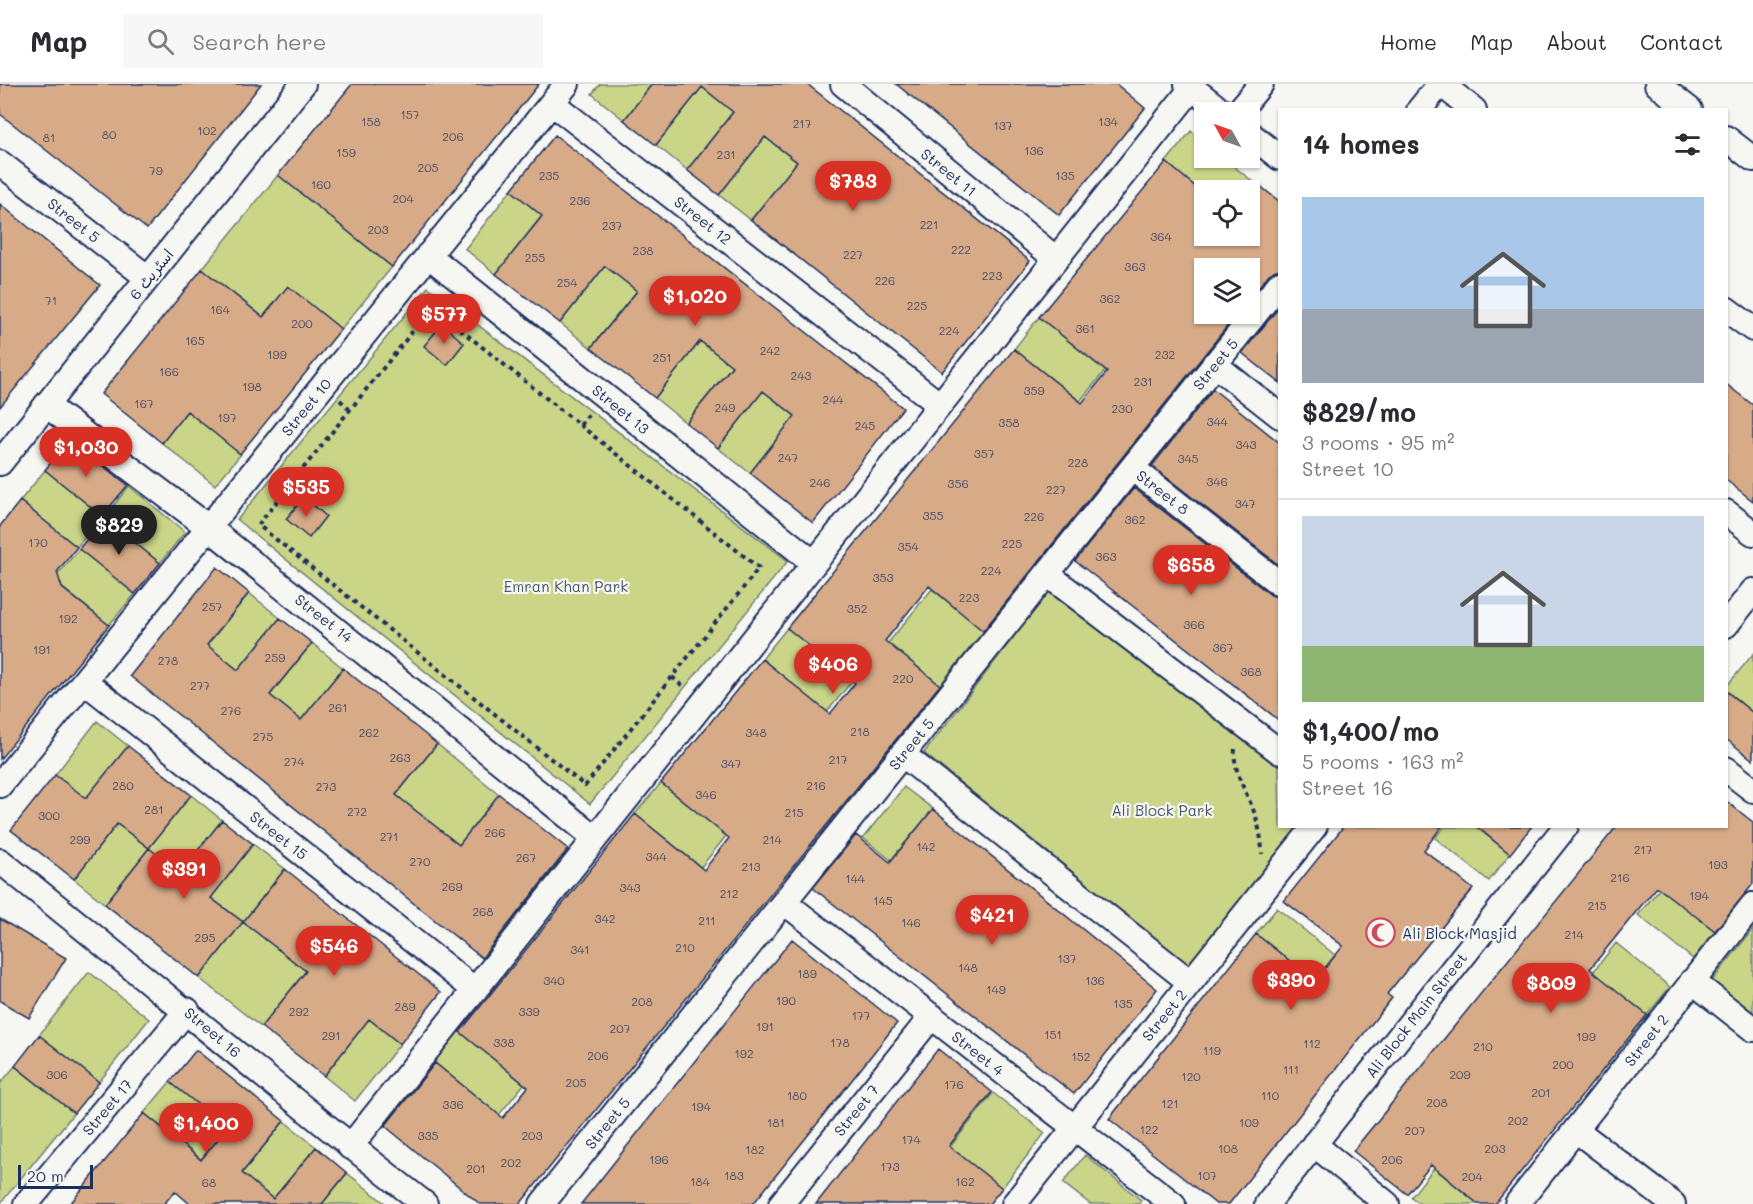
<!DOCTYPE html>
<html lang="en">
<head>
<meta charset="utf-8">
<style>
  :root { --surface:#fff; --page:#f7f7f7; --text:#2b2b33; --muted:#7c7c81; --line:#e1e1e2; --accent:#d93025 }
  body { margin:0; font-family:Mali,"Playpen Sans Arabic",sans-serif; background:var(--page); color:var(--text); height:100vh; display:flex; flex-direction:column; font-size:22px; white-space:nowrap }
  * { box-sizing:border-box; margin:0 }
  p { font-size:20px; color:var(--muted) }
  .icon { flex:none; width:33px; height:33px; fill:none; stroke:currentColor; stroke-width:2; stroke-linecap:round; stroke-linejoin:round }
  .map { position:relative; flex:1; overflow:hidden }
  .drawer { position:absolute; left:1278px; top:24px; width:450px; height:720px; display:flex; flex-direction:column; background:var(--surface); border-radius:0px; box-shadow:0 2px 4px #0004 }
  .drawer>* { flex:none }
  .needle { width:39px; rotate:310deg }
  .controls { position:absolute; left:1194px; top:18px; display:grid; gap:12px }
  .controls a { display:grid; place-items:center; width:66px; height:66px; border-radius:0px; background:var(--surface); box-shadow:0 2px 4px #0004; font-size:30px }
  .scale { position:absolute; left:18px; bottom:15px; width:75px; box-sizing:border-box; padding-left:6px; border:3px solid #1b2f5e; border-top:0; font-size:16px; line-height:21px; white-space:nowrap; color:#1b2f5e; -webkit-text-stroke:4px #f6f6f2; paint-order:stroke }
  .price { position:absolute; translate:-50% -51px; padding:0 14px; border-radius:21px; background:var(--accent); color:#fff; font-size:20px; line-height:39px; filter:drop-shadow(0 2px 3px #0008) }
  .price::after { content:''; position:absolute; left:50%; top:36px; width:18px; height:14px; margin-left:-9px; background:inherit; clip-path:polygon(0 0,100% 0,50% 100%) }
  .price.current { background:#222; color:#fff }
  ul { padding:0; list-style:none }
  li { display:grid; align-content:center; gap:12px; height:318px; padding:0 24px }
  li+li { border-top:2px solid var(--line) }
  li span { display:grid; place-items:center; height:186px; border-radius:0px; color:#555 }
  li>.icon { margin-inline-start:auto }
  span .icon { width:108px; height:108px; fill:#fffc; stroke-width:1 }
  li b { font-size:26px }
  h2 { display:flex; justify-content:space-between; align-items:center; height:72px; padding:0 24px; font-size:26px }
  header { display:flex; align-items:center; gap:36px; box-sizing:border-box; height:84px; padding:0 30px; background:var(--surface); border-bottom:2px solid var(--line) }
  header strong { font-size:28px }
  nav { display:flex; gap:33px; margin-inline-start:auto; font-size:21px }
  .search { width:420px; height:54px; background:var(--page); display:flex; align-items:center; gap:15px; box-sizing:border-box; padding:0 21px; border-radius:0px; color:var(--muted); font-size:22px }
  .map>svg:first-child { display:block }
  .green { fill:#cad588; stroke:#728273; stroke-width:1.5 }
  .building { fill:#d7ab88; stroke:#1b2f5e; stroke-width:1.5 }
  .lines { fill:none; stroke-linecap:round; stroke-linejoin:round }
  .minor-casing { stroke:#1b2f5e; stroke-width:28 }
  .path { stroke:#1b2f5e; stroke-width:4; stroke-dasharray:4.5 4.5; stroke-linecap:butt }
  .minor { stroke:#f6f6f2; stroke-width:24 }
  .labels { text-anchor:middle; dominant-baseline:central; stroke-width:4.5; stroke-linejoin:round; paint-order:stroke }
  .number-label { font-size:12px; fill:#4a4e68 }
  .street-label { font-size:15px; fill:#1b2f5e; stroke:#f6f6f2 }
  .park-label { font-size:15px; fill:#475868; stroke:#f6f6f2 }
  .poi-label { font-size:15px; fill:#1b2f5e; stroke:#f6f6f2; text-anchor:start }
</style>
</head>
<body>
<header>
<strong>Map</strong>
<div class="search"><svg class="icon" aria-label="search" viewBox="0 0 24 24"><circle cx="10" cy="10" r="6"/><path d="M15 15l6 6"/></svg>Search here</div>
<nav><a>Home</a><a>Map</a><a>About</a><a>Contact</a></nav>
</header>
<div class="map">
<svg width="1753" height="1120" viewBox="0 0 1753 1120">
  <rect width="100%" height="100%" fill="#f6f6f2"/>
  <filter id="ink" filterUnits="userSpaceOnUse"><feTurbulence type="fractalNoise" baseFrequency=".0167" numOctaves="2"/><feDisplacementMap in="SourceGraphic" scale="12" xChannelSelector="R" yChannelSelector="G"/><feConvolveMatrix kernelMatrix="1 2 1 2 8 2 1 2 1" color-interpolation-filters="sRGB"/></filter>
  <g filter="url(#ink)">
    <path class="green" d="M 600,0 L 652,0 L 624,36 L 592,10 Z
      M 702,3 L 733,28 L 687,86 L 656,61 Z
      M 1191,47 L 1204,58 L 1204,74 L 1223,74 L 1256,100 L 1250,109 L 1250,106 L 1204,106 L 1204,110 L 1166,78 Z
      M 765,53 L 797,78 L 751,136 L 719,111 Z
      M 278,91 L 392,183 L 341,245 L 288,203 L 263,233 L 202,185 Z
      M 511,106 L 542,132 L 496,190 L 465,165 Z
      M 605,182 L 637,207 L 591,264 L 560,239 Z
      M 428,203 L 788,477 L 590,720 L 237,436 Z
      M 1039,233 L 1105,287 L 1080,317 L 1014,265 Z
      M 700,257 L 732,282 L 686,339 L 655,314 Z
      M 763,307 L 795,332 L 750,389 L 718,364 Z
      M 187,327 L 241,370 L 215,401 L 162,359 Z
      M 45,386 L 102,432 L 77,463 L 20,417 Z
      M 129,402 L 185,448 L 160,479 L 104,434 Z
      M 79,465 L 135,510 L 109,541 L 53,496 Z
      M 932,505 L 984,547 L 940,601 L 888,559 Z
      M 1051,505 L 1279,683 L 1280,742 L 1301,743 L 1186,883 L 924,669 Z
      M 249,509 L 280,534 L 238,586 L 207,561 Z
      M 787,544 L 852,597 L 827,628 L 762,575 Z
      M 312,559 L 343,584 L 301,636 L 270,611 Z
      M 1753,570 L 1753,629 L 1727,607 L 1726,603 Z
      M 97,637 L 128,662 L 86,715 L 55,691 Z
      M 437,660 L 499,710 L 459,761 L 396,711 Z
      M 661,699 L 726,752 L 701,783 L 635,730 Z
      M 904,703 L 933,725 L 891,776 L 863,754 Z
      M 191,711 L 222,736 L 180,789 L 148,765 L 105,820 L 74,795 L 117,740 L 149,764 Z
      M 1444,743 L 1476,743 L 1510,770 L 1489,797 L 1435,754 Z
      M 253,760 L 285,785 L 243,838 L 306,887 L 261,943 L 199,894 L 243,838 L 211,814 Z
      M 1661,803 L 1715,847 L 1693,875 L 1638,831 Z
      M 1277,824 L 1335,871 L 1314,897 L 1256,850 Z
      M 1753,845 L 1753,928 L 1712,897 Z
      M 1616,859 L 1670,903 L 1647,931 L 1593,888 Z
      M 89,888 L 149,935 L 99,998 L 39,951 Z
      M 369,935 L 400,960 L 355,1017 L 324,992 Z
      M 459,947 L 524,1000 L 499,1031 L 434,978 Z
      M 15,982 L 74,1029 L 0,1120 L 0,1000 Z
      M 170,998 L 227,1044 L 201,1075 L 144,1029 Z
      M 993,1009 L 1045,1049 L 1002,1104 L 950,1063 Z
      M 284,1037 L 316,1063 L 273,1115 L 242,1089 Z
      M 1085,1071 L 1141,1116 L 1139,1120 L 1090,1120 L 1063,1099 Z
      M 1434,1084 L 1478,1120 L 1420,1120 L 1411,1113 Z
      M 347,1089 L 386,1120 L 322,1120 Z"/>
    <path class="building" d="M 0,0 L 261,0 L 147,145 L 0,30 Z
      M 352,0 L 539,0 L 392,183 L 278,91 Z
      M 652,0 L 807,0 L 1030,177 L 942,288 L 751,136 L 797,78 L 765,53 L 719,111 L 687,86 L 733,28 L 702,3 L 656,61 L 624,36 Z
      M 896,0 L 1116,0 L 1145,24 L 1059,131 Z
      M 555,51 L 903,324 L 813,439 L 750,389 L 795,332 L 763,307 L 718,364 L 686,339 L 732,282 L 700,257 L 655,314 L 591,264 L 637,207 L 605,182 L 560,239 L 496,190 L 542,132 L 511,106 Z
      M 1166,78 L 1204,110 L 1204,152 L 1250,152 L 1250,113 L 1259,101 L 1280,118 L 1280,185 L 1269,190 L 1250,214 L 1250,184 L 1204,184 L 1204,230 L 1237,230 L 983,547 L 929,502 L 885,557 L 940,601 L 520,1120 L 480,1120 L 385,1042 L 435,979 L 503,1034 L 528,1003 L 460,948 L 635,730 L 704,786 L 729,754 L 661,699 L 762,575 L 830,630 L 855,599 L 787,544 L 1014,265 L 1082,319 L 1107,288 L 1039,233 Z
      M 0,120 L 100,201 L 0,323 Z
      M 202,185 L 263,233 L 288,202 L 341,245 L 240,370 L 187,327 L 162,359 L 101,310 Z
      M 1280,222 L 1280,299 L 1242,269 Z
      M 442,240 L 464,259 L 447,281 L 424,262 Z
      M 1726,300 L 1753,321 L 1753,417 L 1726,396 Z
      M 1213,305 L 1280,359 L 1280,482 L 1152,382 Z
      M 69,356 L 128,401 L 102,432 L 45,386 Z
      M 1134,404 L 1271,511 L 1280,514 L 1280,637 L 1075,477 Z
      M 304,413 L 326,432 L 309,454 L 286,435 Z
      M 20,417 L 77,463 L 57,488 L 62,504 L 109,541 L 0,675 L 0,442 Z
      M 104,434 L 160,479 L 135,510 L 79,465 Z
      M 217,483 L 249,509 L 207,561 L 238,586 L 280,534 L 312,559 L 270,611 L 301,636 L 343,584 L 437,660 L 396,711 L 459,761 L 499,710 L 568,765 L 482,874 L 130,592 Z
      M 1726,607 L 1753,629 L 1753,676 L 1726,655 Z
      M 128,662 L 191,711 L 149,764 L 117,740 L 74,795 L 11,746 L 55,691 L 86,714 Z
      M 1726,717 L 1753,738 L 1753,800 L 1715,847 L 1657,803 L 1635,829 L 1590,885 L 1647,931 L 1495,1120 L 1478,1120 L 1431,1081 L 1407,1110 L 1353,1067 L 1617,742 L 1726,742 Z
      M 933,725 L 1157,905 L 1074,1010 L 813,804 L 856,751 L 890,778 Z
      M 222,736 L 253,760 L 211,814 L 243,838 L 199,894 L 105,820 L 149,764 L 180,789 Z
      M 1344,742 L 1442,742 L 1424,766 L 1473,805 L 1387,910 L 1392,914 L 1229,1120 L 1216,1120 L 1109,1035 L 1256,850 L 1315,897 L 1343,862 L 1284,817 Z
      M 1476,742 L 1532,742 L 1510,770 Z
      M 285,785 L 441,908 L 400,960 L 369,935 L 324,992 L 261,943 L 306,887 L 243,838 Z
      M 0,835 L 66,874 L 29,934 L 0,917 Z
      M 792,855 L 897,939 L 813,1045 L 753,1120 L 581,1120 Z
      M 39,951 L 99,998 L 74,1029 L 15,982 Z
      M 938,965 L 992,1008 L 949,1062 L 1002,1104 L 989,1120 L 816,1120 Z
      M 196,966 L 284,1037 L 242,1089 L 273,1115 L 316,1063 L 347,1089 L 322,1120 L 190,1120 L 175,1107 L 164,1120 L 70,1120 L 144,1029 L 201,1076 L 227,1044 L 170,998 Z"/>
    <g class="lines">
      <defs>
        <path id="minor" d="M 843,0 L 1056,175
          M 1187,0 L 1223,28
          M 1441,0 L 1474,26
          M 1657,0 L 1690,26
          M 552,19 L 940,321
          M 1419,26 L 1440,0
          M 1238,28 L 1261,0
          M 1250,50 L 1280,74
          M 1726,54 L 1753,75
          M 0,79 L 148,194
          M 428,171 L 814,479
          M 1726,225 L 1753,245
          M 1214,280 L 1280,332
          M 46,321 L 208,443 L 595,754
          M 0,379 L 303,0
          M 1132,384 L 1280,500
          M 1726,428 L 1753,449
          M 1047,490 L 1280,668
          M 1726,541 L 1753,507
          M 84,597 L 475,906
          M 902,670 L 1190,898
          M 1726,685 L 1753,706
          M 0,701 L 567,0
          M 0,777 C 142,890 281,1009 425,1120
          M 784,818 L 1173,1120
          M 1692,897 L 1753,945
          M 1576,1046 L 1673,1120
          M 1314,1060 L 1387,1120
          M 350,1063 L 1192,4
          M 26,1120 L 187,926
          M 542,1120 L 1280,199
          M 781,1120 L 932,932
          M 1014,1120 L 1315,742
          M 1267,1120 L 1566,742
          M 1517,1120 L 1753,821"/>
      </defs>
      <use href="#minor" class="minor-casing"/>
      <path class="path" d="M 432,223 L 759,484 L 585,702 L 258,441 Z
        M 340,316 L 350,326
        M 580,341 L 589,330
        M 672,593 L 684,603
        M 1235,665 C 1232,690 1251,714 1257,737 C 1260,748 1262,759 1262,770"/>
      <use href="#minor" class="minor"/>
    </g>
  </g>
  <defs>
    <symbol id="mosque-ring" viewBox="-11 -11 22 22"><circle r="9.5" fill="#f6f6f2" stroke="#d1495b" stroke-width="1.5"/><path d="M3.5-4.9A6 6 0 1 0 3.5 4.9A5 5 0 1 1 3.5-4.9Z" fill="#d1495b"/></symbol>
  </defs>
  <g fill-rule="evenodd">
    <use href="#mosque-ring" x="1364" y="832" width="33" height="33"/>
  </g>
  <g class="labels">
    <g class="number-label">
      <text x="410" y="30">157</text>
      <text x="371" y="37">158</text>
      <text x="1108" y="37">134</text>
      <text x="802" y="39">217</text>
      <text x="1003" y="41">137</text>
      <text x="207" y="46">102</text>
      <text x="109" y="50">80</text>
      <text x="453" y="52">206</text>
      <text x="49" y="53">81</text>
      <text x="1034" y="66">136</text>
      <text x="346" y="68">159</text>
      <text x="726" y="70">231</text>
      <text x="428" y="83">205</text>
      <text x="156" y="86">79</text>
      <text x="549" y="91">235</text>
      <text x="1065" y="91">135</text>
      <text x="321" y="100">160</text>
      <text x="403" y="114">204</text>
      <text x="580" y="116">236</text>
      <text x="929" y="140">221</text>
      <text x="612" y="141">237</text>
      <text x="378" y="145">203</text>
      <text x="1161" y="152">364</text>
      <text x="961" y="165">222</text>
      <text x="643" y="166">238</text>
      <text x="853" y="170">227</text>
      <text x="535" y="173">255</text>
      <text x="1135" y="182">363</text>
      <text x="992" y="191">223</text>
      <text x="885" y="196">226</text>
      <text x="567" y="198">254</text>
      <text x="1110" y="214">362</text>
      <text x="51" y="216">71</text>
      <text x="917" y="221">225</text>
      <text x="220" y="225">164</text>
      <text x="302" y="239">200</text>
      <text x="1085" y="244">361</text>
      <text x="949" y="246">224</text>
      <text x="195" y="256">165</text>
      <text x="770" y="266">242</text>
      <text x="277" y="270">199</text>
      <text x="1165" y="270">232</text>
      <text x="662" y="273">251</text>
      <text x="169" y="287">166</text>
      <text x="801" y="291">243</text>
      <text x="1143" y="297">231</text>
      <text x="252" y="302">198</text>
      <text x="1034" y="306">359</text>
      <text x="833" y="315">244</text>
      <text x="144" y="319">167</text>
      <text x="725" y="323">249</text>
      <text x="1122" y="324">230</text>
      <text x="227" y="333">197</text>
      <text x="1217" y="337">344</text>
      <text x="1009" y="338">358</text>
      <text x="865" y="341">245</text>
      <text x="1246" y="360">343</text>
      <text x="984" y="369">357</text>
      <text x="788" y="373">247</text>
      <text x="1188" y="374">345</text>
      <text x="1078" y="378">228</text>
      <text x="1217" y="397">346</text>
      <text x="820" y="398">246</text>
      <text x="958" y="399">356</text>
      <text x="1056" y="405">227</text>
      <text x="1245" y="419">347</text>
      <text x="933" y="431">355</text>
      <text x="1034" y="432">226</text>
      <text x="1135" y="435">362</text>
      <text x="38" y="458">170</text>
      <text x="1012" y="459">225</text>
      <text x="908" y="462">354</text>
      <text x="1106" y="472">363</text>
      <text x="991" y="486">224</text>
      <text x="883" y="493">353</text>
      <text x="969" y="513">223</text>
      <text x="212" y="522">257</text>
      <text x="857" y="524">352</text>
      <text x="68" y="534">192</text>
      <text x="1194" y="540">366</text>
      <text x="1223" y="563">367</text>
      <text x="42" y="565">191</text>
      <text x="275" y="573">259</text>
      <text x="168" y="576">278</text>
      <text x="1251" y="587">368</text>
      <text x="903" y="594">220</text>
      <text x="200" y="601">277</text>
      <text x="338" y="623">261</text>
      <text x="231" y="626">276</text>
      <text x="860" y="647">218</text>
      <text x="369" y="648">262</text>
      <text x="756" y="648">348</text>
      <text x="263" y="652">275</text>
      <text x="400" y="673">263</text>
      <text x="838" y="675">217</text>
      <text x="294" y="677">274</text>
      <text x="731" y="679">347</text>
      <text x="123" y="701">280</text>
      <text x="816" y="701">216</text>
      <text x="326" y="702">273</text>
      <text x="706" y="710">346</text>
      <text x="154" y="725">281</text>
      <text x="357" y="727">272</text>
      <text x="794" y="728">215</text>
      <text x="49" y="731">300</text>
      <text x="495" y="748">266</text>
      <text x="389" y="752">271</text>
      <text x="80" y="755">299</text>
      <text x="772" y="755">214</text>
      <text x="926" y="762">142</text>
      <text x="1643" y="765">217</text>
      <text x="656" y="772">344</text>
      <text x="526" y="773">267</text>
      <text x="420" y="777">270</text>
      <text x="1718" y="780">193</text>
      <text x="751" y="782">213</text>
      <text x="1620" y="793">216</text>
      <text x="855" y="794">144</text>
      <text x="452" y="802">269</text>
      <text x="630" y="803">343</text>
      <text x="729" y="809">212</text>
      <text x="1699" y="811">194</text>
      <text x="883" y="816">145</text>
      <text x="1597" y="821">215</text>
      <text x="483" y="827">268</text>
      <text x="605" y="834">342</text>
      <text x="707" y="836">211</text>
      <text x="911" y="838">146</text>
      <text x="1574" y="850">214</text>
      <text x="205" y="853">295</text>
      <text x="685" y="863">210</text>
      <text x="580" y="865">341</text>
      <text x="1067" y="874">137</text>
      <text x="968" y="883">148</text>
      <text x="807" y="889">189</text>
      <text x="554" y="896">340</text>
      <text x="1095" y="896">136</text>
      <text x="996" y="905">149</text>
      <text x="786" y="916">190</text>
      <text x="642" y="917">208</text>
      <text x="1123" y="919">135</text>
      <text x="405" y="922">289</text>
      <text x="299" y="927">292</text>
      <text x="529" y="927">339</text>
      <text x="861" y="931">177</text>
      <text x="765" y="942">191</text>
      <text x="620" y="944">207</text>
      <text x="1053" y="950">151</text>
      <text x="331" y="951">291</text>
      <text x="1586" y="952">199</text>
      <text x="504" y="958">338</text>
      <text x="840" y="958">178</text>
      <text x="1312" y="959">112</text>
      <text x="1483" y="962">210</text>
      <text x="1212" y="966">119</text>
      <text x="744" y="969">192</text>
      <text x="598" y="971">206</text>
      <text x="1081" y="972">152</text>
      <text x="1563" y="980">200</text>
      <text x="1291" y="985">111</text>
      <text x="57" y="990">306</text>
      <text x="1460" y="990">209</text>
      <text x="1191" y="992">120</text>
      <text x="576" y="998">205</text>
      <text x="954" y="1000">176</text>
      <text x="1541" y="1008">201</text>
      <text x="797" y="1011">180</text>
      <text x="1270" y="1011">110</text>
      <text x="1437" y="1018">208</text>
      <text x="1170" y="1019">121</text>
      <text x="453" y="1020">336</text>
      <text x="701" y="1022">194</text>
      <text x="1518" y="1036">202</text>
      <text x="776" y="1038">181</text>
      <text x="1249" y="1038">109</text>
      <text x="1149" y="1045">122</text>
      <text x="1415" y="1046">207</text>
      <text x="428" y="1051">335</text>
      <text x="532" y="1051">203</text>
      <text x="911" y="1055">174</text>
      <text x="1228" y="1064">108</text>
      <text x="1495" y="1064">203</text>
      <text x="755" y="1065">182</text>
      <text x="659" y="1075">196</text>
      <text x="1392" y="1075">206</text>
      <text x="511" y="1078">202</text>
      <text x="890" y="1082">173</text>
      <text x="476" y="1084">201</text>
      <text x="734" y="1091">183</text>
      <text x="1207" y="1091">107</text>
      <text x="1472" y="1092">204</text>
      <text x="700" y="1097">184</text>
      <text x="965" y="1097">162</text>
      <text x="209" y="1098">68</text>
    </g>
    <g class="street-label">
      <text transform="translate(949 88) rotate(39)">Street 11</text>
      <text transform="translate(74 136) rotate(38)">Street 5</text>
      <text transform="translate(703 136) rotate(38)">Street 12</text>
      <text transform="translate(151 190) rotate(-51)">اسٹریٹ 6</text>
      <text transform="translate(1215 280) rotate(-51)">Street 5</text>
      <text transform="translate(306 323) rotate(-51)">Street 10</text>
      <text transform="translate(621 325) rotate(39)">Street 13</text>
      <text transform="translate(1163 408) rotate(38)">Street 8</text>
      <text transform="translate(324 534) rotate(38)">Street 14</text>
      <text transform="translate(911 660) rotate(-51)">Street 5</text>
      <text transform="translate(279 751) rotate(38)">Street 15</text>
      <text transform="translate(1164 931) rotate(-51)">Street 2</text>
      <text transform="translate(1416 931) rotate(-52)">Ali Block Main Street</text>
      <text transform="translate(213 948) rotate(40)">Street 16</text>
      <text transform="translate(1646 956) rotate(-52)">Street 2</text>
      <text transform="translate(978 969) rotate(38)">Street 4</text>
      <text transform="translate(107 1023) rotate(-50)">Street 17</text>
      <text transform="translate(856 1026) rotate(-51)">Street 7</text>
      <text transform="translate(607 1039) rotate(-51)">Street 5</text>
    </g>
    <g class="park-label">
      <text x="566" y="502">Emran Khan Park</text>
      <text x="1162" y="726">Ali Block Park</text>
    </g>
    <g class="poi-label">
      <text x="1402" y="849">Ali Block Masjid</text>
    </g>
  </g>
</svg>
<div class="controls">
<a><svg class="needle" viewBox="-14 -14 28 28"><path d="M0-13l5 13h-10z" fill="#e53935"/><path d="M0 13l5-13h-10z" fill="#7c7c81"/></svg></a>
<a><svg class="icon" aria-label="locate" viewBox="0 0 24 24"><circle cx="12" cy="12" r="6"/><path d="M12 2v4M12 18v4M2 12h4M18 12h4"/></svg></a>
<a><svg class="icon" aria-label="layers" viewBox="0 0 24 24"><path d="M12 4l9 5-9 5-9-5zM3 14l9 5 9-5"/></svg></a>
</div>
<div class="scale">20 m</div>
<b class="price" style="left:853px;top:128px">$783</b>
<b class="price" style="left:695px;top:243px">$1,020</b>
<b class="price" style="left:444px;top:261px">$577</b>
<b class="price" style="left:86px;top:394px">$1,030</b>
<b class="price" style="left:306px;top:434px">$535</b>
<b class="price current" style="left:119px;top:472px">$829</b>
<b class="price" style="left:1191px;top:512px">$658</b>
<b class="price" style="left:833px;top:611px">$406</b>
<b class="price" style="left:184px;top:816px">$391</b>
<b class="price" style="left:992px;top:862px">$421</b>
<b class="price" style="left:334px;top:893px">$546</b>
<b class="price" style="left:1291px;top:927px">$390</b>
<b class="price" style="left:1551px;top:930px">$809</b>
<b class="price" style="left:206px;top:1070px">$1,400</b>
<section class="drawer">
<h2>14 homes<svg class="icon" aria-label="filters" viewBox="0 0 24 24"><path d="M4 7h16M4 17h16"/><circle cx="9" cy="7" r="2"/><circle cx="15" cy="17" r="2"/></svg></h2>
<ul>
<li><span style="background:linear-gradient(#a9c7e8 60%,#9aa5b1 0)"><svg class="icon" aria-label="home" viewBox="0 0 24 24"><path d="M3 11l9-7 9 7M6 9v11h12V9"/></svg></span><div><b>$829/mo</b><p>3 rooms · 95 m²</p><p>Street 10</p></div></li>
<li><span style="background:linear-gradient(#c9d6e8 70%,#8fb573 0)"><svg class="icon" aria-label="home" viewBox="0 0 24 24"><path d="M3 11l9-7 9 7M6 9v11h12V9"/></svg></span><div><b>$1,400/mo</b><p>5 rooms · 163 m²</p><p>Street 16</p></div></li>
</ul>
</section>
</div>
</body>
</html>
